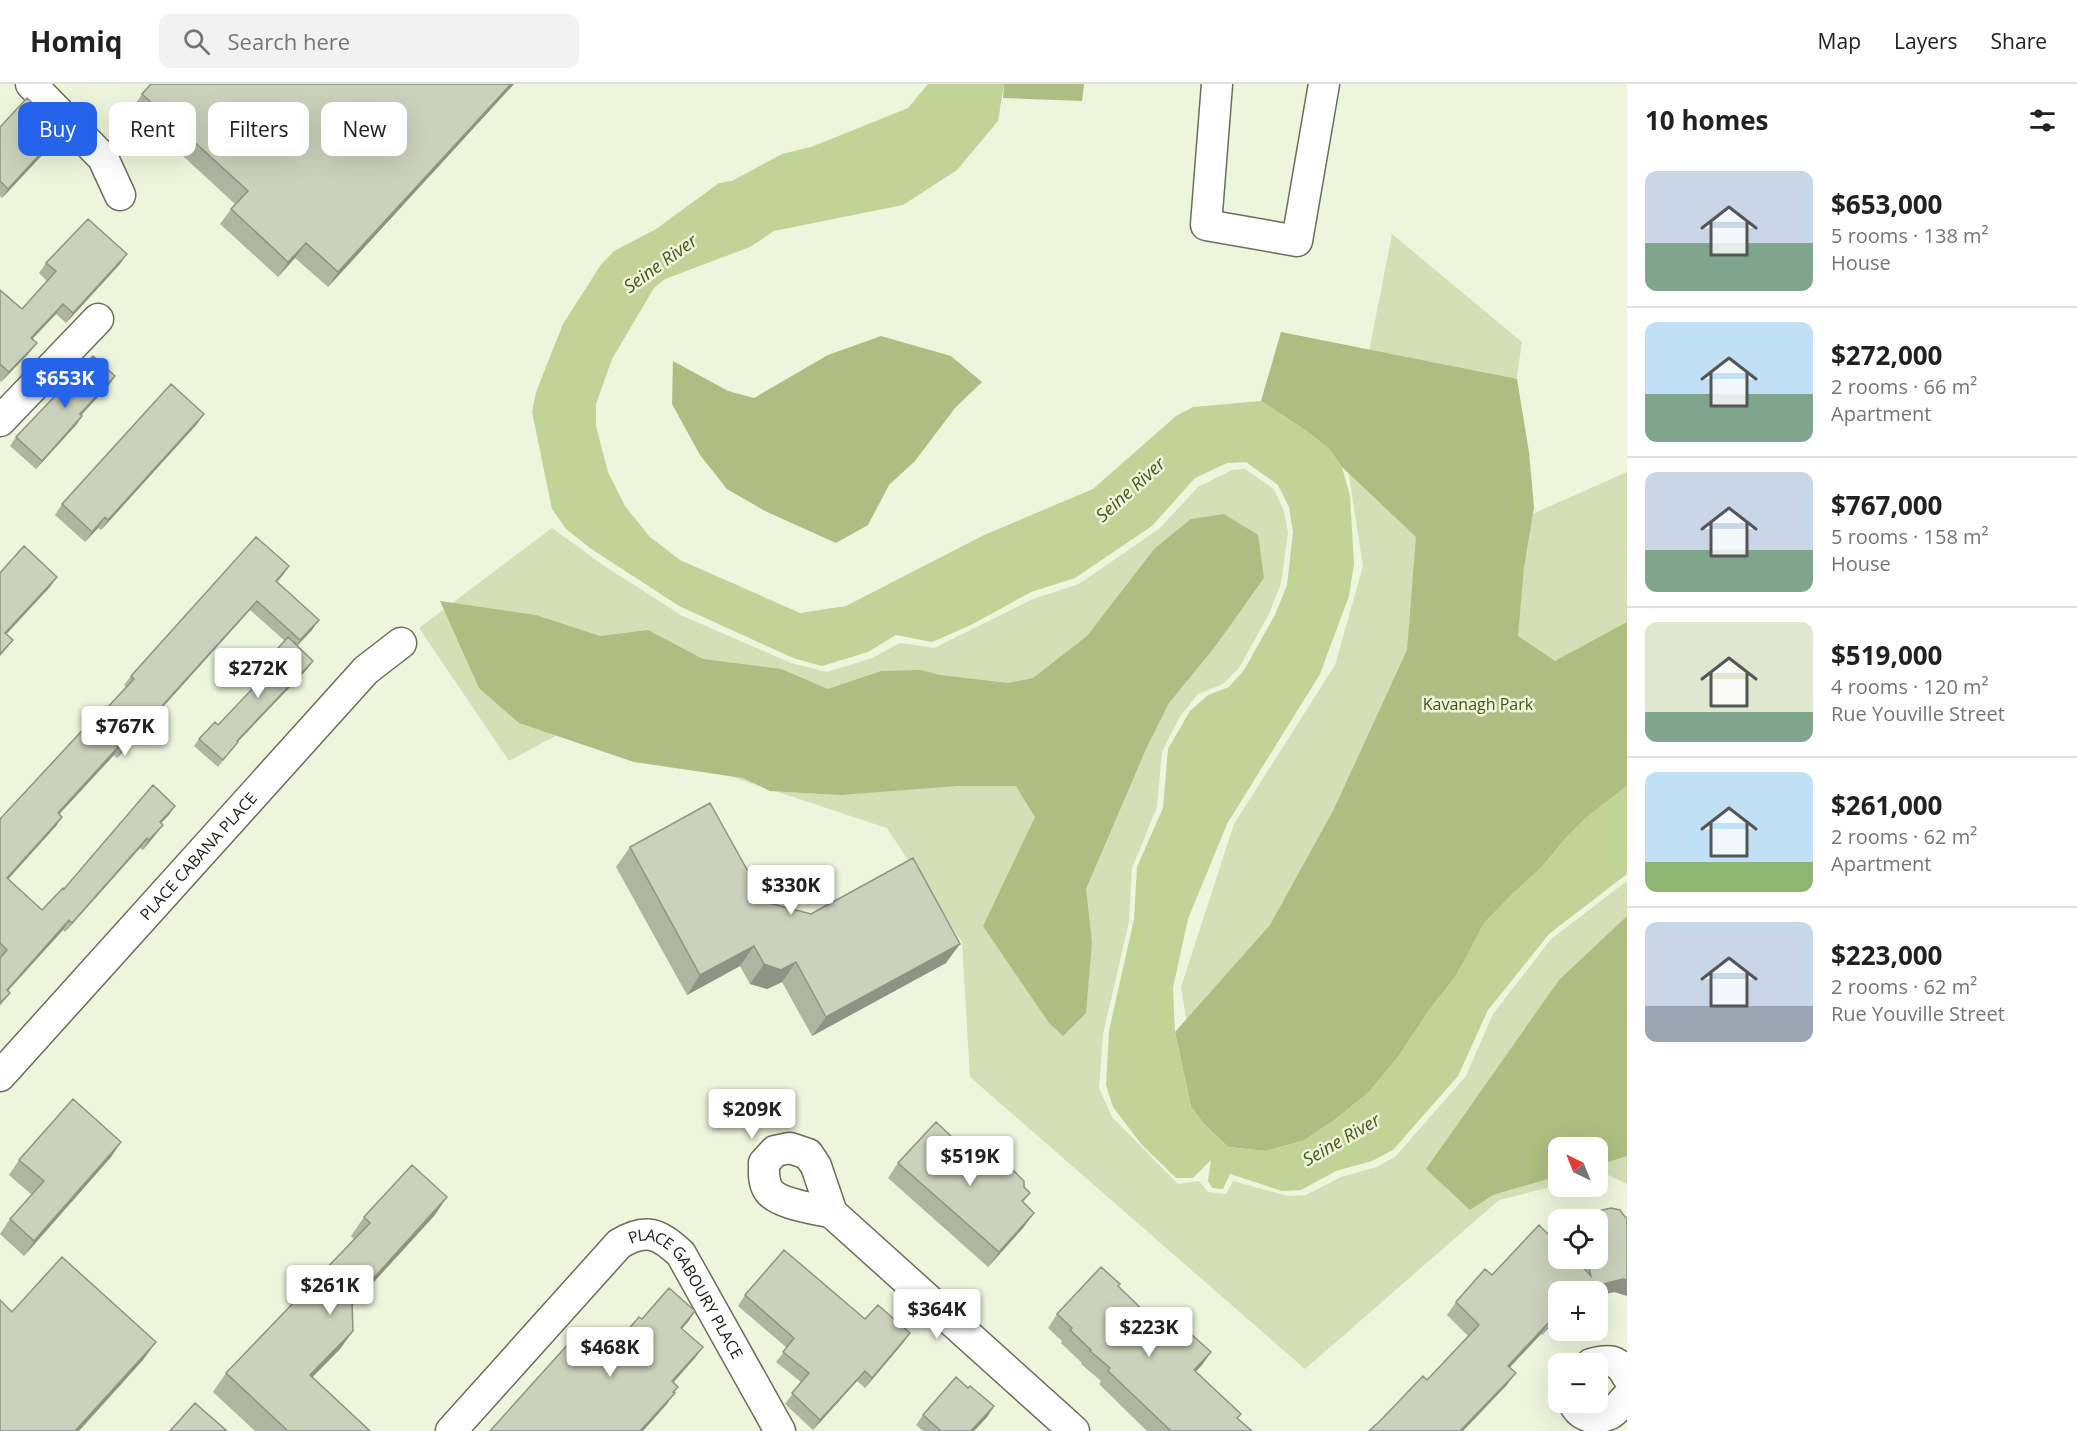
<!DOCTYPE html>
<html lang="en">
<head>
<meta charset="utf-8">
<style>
  :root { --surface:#fff; --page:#f2f2f2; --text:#202124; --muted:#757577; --line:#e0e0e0; --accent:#2563eb }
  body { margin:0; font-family:"Open Sans",sans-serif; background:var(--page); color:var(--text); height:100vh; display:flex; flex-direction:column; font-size:22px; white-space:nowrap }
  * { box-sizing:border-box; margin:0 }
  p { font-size:20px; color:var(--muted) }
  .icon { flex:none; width:33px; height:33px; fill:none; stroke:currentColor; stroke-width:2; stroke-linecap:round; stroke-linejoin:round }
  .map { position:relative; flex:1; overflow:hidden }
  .side { display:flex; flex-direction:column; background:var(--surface); width:450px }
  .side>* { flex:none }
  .top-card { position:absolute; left:18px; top:18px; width:570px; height:54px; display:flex; gap:12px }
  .needle { width:39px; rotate:317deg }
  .tools { position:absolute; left:1548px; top:1053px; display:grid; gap:12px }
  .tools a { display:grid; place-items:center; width:60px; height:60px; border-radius:12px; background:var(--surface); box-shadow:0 6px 24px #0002; font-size:30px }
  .price { position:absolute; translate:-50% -51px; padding:0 14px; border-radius:6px; background:#fff; color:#222; font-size:20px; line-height:39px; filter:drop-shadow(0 2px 3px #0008) }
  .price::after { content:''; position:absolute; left:50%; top:36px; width:18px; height:14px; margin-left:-9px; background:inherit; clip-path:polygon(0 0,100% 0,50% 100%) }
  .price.current { background:var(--accent); color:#fff }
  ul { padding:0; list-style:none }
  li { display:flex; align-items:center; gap:18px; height:150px; padding:0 18px }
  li+li { border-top:2px solid var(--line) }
  li span { display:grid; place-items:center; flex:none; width:168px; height:120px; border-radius:12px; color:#555 }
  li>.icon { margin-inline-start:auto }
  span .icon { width:72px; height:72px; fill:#fffc; stroke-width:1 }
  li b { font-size:26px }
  h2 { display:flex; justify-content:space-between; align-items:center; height:72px; padding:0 18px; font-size:26px }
  .pill { padding:0 21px; border-radius:12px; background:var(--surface); box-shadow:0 6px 24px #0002; font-size:21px; line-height:54px }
  .pill.current { background:var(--accent); color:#fff }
  header { display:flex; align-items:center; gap:36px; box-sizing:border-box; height:84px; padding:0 30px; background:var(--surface); border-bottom:2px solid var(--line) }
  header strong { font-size:28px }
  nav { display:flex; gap:33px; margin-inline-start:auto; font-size:21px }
  .search { width:420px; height:54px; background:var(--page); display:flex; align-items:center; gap:15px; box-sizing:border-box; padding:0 21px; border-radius:12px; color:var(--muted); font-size:22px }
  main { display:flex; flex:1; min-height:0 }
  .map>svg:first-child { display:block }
  .green { fill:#d4dfb6 }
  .forest { fill:#aebe82 }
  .water { fill:#c2d397 }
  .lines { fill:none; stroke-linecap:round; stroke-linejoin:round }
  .minor-casing { stroke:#696f5a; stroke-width:33 }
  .minor { stroke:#fff; stroke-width:30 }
  .wall { fill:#afb5a1 }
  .shaded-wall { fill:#8e9383 }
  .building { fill:#cbd2bb; stroke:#8e9383; stroke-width:1.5 }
  .labels { text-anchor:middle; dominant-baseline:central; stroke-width:5; stroke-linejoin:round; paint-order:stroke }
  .park-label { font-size:16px; fill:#455310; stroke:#edf5dc }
  .street-label { font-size:16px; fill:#1a1d14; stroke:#edf5dc }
  .water-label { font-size:18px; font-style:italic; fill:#4a5717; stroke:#edf5dc }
</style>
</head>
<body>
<header>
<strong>Homiq</strong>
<div class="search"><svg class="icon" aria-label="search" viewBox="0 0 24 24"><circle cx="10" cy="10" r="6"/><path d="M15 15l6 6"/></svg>Search here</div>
<nav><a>Map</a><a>Layers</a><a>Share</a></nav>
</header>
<main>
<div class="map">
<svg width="1627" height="1347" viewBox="0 0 1627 1347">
  <rect width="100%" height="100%" fill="#edf5dc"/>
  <path class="green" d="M 1392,150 L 1522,258 L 1494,447 L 1627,388 L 1627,701 L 1584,726 L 1364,1004 L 1200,1018 L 1181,903 L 1234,740 L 1335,581 L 1363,482 L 1347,380 Z
    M 1245,385 L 1274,405 L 1284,427 L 1288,449 L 1281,499 L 1270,528 L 1239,584 L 1223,600 L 1198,610 L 1181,631 L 1162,667 L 1157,723 L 1132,784 L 1129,838 L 1103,950 L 1099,1004 L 1112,1033 L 1178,1100 L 1199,1097 L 1208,1108 L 1226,1110 L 1233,1097 L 1288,1112 L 1306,1111 L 1341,1093 L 1376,1083 L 1395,1073 L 1466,992 L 1493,930 L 1551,855 L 1627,797 L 1627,1100 L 1604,1089 L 1598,1090 L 1598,1064 L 1558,1064 L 1558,1101 L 1499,1116 L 1305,1285 L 970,993 L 962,858 L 887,744 L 575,641 L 509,677 L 419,544 L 552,444 L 603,481 L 681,531 L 791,579 L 827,588 L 872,574 L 900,559 L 934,564 L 1033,515 L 1079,500 L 1159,445 L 1198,403 L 1232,386 Z"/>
  <path class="forest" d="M 1004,0 L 1084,0 L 1082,17 L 1003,14 Z
    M 1281,248 L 1517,295 L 1529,368 L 1534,423 L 1524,483 L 1518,552 L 1555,577 L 1627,538 L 1627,702 L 1587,733 L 1566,754 L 1541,784 L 1513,809 L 1484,839 L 1456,892 L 1430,925 L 1398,973 L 1369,1008 L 1336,1035 L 1303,1057 L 1265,1067 L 1228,1063 L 1205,1041 L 1191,1023 L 1175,948 L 1270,841 L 1334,725 L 1407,566 L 1416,453 L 1342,383 L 1329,365 L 1308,348 L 1261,317 Z
    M 881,252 L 951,272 L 982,298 L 955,324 L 915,377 L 889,401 L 868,441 L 836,459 L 765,427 L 727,405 L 700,371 L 672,320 L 673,277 L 728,307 L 754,314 L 828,271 Z
    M 1224,430 L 1258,451 L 1264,494 L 1214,564 L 1169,619 L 1146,665 L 1086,805 L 1092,858 L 1086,929 L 1063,952 L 1049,939 L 983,842 L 1035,733 L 1016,702 L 957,702 L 841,711 L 770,707 L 743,694 L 634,678 L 519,639 L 479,604 L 440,517 L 536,531 L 600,552 L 648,546 L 703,575 L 781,585 L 828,605 L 881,587 L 921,586 L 940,591 L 1008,599 L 1033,594 L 1087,552 L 1155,464 L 1191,435 Z
    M 1627,832 L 1627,1072 L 1598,1081 L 1598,1064 L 1558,1064 L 1558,1092 L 1493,1111 L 1470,1126 L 1426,1085 L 1559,896 Z"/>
  <path class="water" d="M 928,0 L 1004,0 L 998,37 L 957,86 L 903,121 L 774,147 L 750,163 L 665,195 L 654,204 L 612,275 L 596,320 L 596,342 L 608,388 L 625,422 L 650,453 L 680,476 L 800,529 L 846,522 L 984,451 L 1093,405 L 1176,332 L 1193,323 L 1261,317 L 1308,348 L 1329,365 L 1342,383 L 1350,412 L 1354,480 L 1349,512 L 1320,590 L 1227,740 L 1188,835 L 1173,904 L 1175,948 L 1191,1023 L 1205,1041 L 1228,1063 L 1265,1067 L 1303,1057 L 1336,1035 L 1369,1008 L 1398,973 L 1430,925 L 1456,892 L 1484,839 L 1513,809 L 1541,784 L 1566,754 L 1587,733 L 1627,702 L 1627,790 L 1549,850 L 1488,926 L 1458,992 L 1393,1066 L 1372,1077 L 1336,1087 L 1301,1106 L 1282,1107 L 1230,1090 L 1223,1105 L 1212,1104 L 1208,1097 L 1211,1076 L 1193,1094 L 1176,1094 L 1142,1061 L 1113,1023 L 1106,1001 L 1109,947 L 1134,835 L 1137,783 L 1163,724 L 1168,665 L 1190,627 L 1208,611 L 1229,603 L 1244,586 L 1275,531 L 1287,501 L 1293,448 L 1289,423 L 1278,401 L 1246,378 L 1227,379 L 1195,394 L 1152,442 L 1075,494 L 1031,508 L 971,541 L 932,558 L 896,551 L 868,568 L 822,582 L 793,574 L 679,522 L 590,464 L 566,445 L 552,425 L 532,328 L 536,308 L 563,240 L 600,182 L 614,167 L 656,145 L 719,99 L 732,97 L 782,70 L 811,63 L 908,24 Z"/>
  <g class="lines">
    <defs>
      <g id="minor">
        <path d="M 31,0 L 103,74 L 120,111"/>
        <path d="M 1217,0 L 1206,141 L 1297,157 L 1324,0"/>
        <path d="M 0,337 L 98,235"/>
        <path id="s1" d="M 0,992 L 366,586 L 401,559"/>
        <path d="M 832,1129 L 816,1082 L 808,1070 L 790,1064 L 775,1067 L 764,1079 C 764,1089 763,1099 769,1107 C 778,1120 817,1125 832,1129 L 1074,1347"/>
        <path d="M 1591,1280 C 1609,1275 1618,1275 1627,1292"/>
        <path d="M 1573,1318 C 1580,1333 1594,1337 1610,1330 C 1616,1327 1622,1318 1627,1313"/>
        <path id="s2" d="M 451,1347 L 619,1160 C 646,1143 660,1150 681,1170 L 780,1347"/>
      </g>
    </defs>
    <use href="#minor" class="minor-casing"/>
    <use href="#minor" class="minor"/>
  </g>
  <path class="wall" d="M 514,0 L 328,203 L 295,174 L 278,193 L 220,140 L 235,120 L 132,25 L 142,10 Z
    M 39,39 L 36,42 L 52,57 L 46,67 L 2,114 L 0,112 L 0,43 Z
    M 46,179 L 120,180 L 66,239 L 56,230 L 32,255 L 29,269 L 1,298 L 0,297 L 0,206 L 22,225 L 47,197 L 39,189 Z
    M 109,301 L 81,331 L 82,332 L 76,341 L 36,385 L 10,362 L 16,353 Z
    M 197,340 L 101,446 L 98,444 L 85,458 L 55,431 L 62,420 Z
    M 289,482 L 277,498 L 312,546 L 297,562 L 308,584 L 237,658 L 218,683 L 194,662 L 199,655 L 218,641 L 270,586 L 264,581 L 269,574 L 285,557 L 250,526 L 117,674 L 114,671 L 59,730 L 62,733 L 56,742 L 8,795 L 42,826 L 64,805 L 169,731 L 161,739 L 156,750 L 143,766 L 140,764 L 65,848 L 63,846 L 8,907 L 10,909 L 0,922 L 0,735 L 126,603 L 124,601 L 131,592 Z
    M 630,763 L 765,818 L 946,879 L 812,952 L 782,898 L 767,905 L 750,900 L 740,882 L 687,911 L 616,783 Z
    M 121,1058 L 111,1073 L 24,1172 L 0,1150 L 10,1135 L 32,1111 L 9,1091 L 19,1076 Z
    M 898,1079 L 989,1088 L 1030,1109 L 1023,1118 L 1034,1129 L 1023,1144 L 988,1183 L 888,1094 Z
    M 447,1113 L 434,1132 L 352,1222 L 353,1247 L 340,1265 L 312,1293 L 370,1347 L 255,1347 L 213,1308 L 226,1289 L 354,1155 L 351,1152 L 364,1133 Z
    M 1589,1129 L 1614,1208 L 1598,1212 L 1598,1208 L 1558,1208 L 1558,1234 L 1542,1251 L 1541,1250 L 1510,1283 L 1506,1302 L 1427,1296 L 1468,1252 L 1447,1231 L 1456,1218 L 1492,1191 L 1558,1174 L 1598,1174 L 1584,1135 Z
    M 1118,1203 L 1154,1237 L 1164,1238 L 1190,1253 L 1211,1268 L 1202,1281 L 1195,1288 L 1238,1335 L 1252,1347 L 1147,1347 L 1099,1300 L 1101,1297 L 1081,1280 L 1082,1279 L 1061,1259 L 1062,1257 L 1048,1244 L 1057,1230 Z
    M 745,1211 L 865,1235 L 910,1249 L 903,1259 L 865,1304 L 857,1297 L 813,1346 L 785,1320 L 801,1298 L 776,1278 L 787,1264 L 738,1222 Z
    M 968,1304 L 994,1322 L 987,1333 L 974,1347 L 923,1347 L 916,1341 L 923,1331 Z"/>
  <path class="shaded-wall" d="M 511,0 L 514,0 L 328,203 L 338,188 Z
    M 52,57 L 46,67 L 2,114 L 8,105 Z
    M 306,159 L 295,174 L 278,193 L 288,178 Z
    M 127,170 L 120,180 L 66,239 L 73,229 Z
    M 63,220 L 56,230 L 24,264 L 31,254 Z
    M 37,259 L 29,269 L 1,298 L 9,288 Z
    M 115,292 L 109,301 L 74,339 L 80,330 Z
    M 204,330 L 197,340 L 101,446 L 108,436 Z
    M 82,332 L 76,341 L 36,385 L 42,377 Z
    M 105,433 L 98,444 L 85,458 L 92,448 Z
    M 289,482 L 283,491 L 269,507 L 276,497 Z
    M 57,493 L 50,503 L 0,557 L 5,549 Z
    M 257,517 L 250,526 L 117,674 L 124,664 Z
    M 319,536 L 312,546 L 294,565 L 300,556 Z
    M 13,556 L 6,565 L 0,572 L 0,570 Z
    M 313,577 L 308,584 L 232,664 L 237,657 Z
    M 120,661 L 114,671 L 52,738 L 58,729 Z
    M 175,722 L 169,731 L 153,747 L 160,738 Z
    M 62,733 L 56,742 L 1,803 L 7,794 Z
    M 163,741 L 156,750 L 143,766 L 149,756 Z
    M 147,754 L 140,764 L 65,848 L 72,839 Z
    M 69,836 L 63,846 L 0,915 L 7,906 Z
    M 960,860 L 946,879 L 812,952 L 826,933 Z
    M 754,862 L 740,882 L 687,911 L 700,891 Z
    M 796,878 L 782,898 L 767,905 L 750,900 L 764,880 Z
    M 121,1058 L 111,1073 L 24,1172 L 34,1157 Z
    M 447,1113 L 434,1132 L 339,1236 L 352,1218 Z
    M 1034,1129 L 1023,1144 L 988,1183 L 999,1168 Z
    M 1623,1195 L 1627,1196 L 1627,1212 L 1614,1208 L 1598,1212 L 1598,1208 L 1581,1208 L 1583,1205 Z
    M 695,1227 L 688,1238 L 673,1255 L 681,1244 Z
    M 1558,1231 L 1558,1234 L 1542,1251 L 1551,1238 Z
    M 1550,1237 L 1541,1250 L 1499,1295 L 1508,1282 Z
    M 353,1247 L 340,1265 L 297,1309 L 310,1291 Z
    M 910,1249 L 903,1259 L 865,1304 L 872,1294 Z
    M 156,1258 L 143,1276 L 79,1347 L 75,1347 Z
    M 703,1263 L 695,1274 L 665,1308 L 672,1297 Z
    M 1211,1268 L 1202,1281 L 1184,1300 L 1194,1286 Z
    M 865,1287 L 857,1297 L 813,1346 L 820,1336 Z
    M 1516,1289 L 1506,1302 L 1463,1347 L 1460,1347 Z
    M 678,1303 L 667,1320 L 643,1347 L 640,1347 Z
    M 994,1322 L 987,1333 L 974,1347 L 971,1347 Z"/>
  <path class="building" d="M 151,0 L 511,0 L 338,188 L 306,159 L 288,178 L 231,125 L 248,107 L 142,10 Z
    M 27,14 L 45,30 L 35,41 L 52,57 L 8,105 L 0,97 L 0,43 Z
    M 88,135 L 127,170 L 73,229 L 63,220 L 31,254 L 37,259 L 9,288 L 0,280 L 0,206 L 22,225 L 56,187 L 46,179 Z
    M 93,272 L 115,292 L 80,330 L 82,332 L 42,377 L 16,353 Z
    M 171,300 L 204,330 L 108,436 L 105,433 L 92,448 L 62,420 Z
    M 256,453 L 289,482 L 276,497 L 319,536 L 300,556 L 257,517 L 124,664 L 120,661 L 58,729 L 62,733 L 7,794 L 42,826 L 63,804 L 64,805 L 153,701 L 175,722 L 160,738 L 163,741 L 149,756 L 147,754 L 72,839 L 69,836 L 7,906 L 10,909 L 0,919 L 0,874 L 7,866 L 0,859 L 0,735 L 104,623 L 106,625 L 134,595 L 131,592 Z
    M 24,462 L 57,493 L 5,549 L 13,556 L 0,570 L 0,489 Z
    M 288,553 L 313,577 L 237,657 L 238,658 L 223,676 L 199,655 L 215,638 L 218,641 L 276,580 L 269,574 Z
    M 710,719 L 765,818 L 811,830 L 913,774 L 960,860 L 826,933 L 796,878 L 781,886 L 764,880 L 754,862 L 700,891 L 630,763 Z
    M 73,1015 L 121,1058 L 34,1157 L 10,1135 L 44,1097 L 19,1076 Z
    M 936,1038 L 989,1088 L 997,1079 L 1004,1085 L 1012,1085 L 1024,1097 L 1024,1103 L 1030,1109 L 1022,1117 L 1034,1129 L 999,1168 L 898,1079 Z
    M 412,1081 L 447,1113 L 352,1218 L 353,1247 L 310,1291 L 370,1347 L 288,1347 L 226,1289 L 370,1139 L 364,1133 Z
    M 1611,1124 L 1620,1126 L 1625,1133 L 1627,1134 L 1627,1196 L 1623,1195 L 1583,1205 L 1581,1208 L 1558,1208 L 1558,1231 L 1551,1238 L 1550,1237 L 1508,1282 L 1516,1289 L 1460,1347 L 1369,1347 L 1379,1338 L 1423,1292 L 1427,1296 L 1479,1241 L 1456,1218 L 1485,1185 L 1492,1191 L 1539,1141 L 1558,1160 L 1558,1174 L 1574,1174 L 1591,1192 L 1587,1174 L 1598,1174 L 1598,1136 L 1582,1136 L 1590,1134 L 1589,1129 Z
    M 784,1166 L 865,1235 L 878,1221 L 910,1249 L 872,1294 L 865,1287 L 820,1336 L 792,1309 L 809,1289 L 783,1268 L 794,1254 L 745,1211 Z
    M 62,1173 L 156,1258 L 75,1347 L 0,1347 L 0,1216 L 12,1228 Z
    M 1101,1183 L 1120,1200 L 1118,1202 L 1154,1237 L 1158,1232 L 1164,1238 L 1169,1233 L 1190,1253 L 1192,1251 L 1211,1268 L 1194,1286 L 1241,1330 L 1237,1334 L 1252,1347 L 1171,1347 L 1108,1287 L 1110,1284 L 1090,1267 L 1091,1266 L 1070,1246 L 1072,1244 L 1057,1230 Z
    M 669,1204 L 695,1227 L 681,1244 L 703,1263 L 672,1297 L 678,1303 L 673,1308 L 675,1309 L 640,1347 L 490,1347 L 579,1248 L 605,1272 L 639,1233 L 642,1235 Z
    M 956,1293 L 968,1304 L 970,1302 L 994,1322 L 971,1347 L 941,1347 L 923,1331 Z
    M 195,1319 L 227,1347 L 170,1347 Z"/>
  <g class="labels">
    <g class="park-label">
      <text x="1478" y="620">Kavanagh Park</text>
    </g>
    <g class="street-label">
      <text stroke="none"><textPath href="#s1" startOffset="296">PLACE CABANA PLACE</textPath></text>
      <text stroke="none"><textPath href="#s2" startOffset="351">PLACE GABOURY PLACE</textPath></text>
    </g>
    <g class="water-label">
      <text transform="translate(660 179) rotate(-36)">Seine River</text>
      <text transform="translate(1130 405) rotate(-42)">Seine River</text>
      <text transform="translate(1341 1055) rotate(-30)">Seine River</text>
    </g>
  </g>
</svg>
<div class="tools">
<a><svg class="needle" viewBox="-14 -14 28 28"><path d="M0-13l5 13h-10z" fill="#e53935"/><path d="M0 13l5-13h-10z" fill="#757577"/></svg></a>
<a><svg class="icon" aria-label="locate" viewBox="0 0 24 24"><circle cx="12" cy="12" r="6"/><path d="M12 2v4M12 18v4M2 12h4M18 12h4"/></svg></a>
<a>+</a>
<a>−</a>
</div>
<b class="price current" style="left:65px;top:325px">$653K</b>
<b class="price" style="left:258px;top:615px">$272K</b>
<b class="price" style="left:125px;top:673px">$767K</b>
<b class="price" style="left:791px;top:832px">$330K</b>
<b class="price" style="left:752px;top:1056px">$209K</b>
<b class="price" style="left:970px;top:1103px">$519K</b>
<b class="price" style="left:330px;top:1232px">$261K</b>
<b class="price" style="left:937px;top:1256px">$364K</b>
<b class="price" style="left:1149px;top:1274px">$223K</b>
<b class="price" style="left:610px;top:1294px">$468K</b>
<div class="top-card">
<a class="pill current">Buy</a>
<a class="pill">Rent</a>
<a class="pill">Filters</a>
<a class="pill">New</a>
</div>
</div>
<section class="side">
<h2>10 homes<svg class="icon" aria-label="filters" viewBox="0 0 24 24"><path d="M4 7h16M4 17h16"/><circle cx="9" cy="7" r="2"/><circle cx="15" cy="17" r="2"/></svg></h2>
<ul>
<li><span style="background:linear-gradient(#c9d6e8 60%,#7fa58c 0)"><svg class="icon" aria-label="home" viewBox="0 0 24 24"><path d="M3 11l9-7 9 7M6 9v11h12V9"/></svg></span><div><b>$653,000</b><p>5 rooms · 138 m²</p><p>House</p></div></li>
<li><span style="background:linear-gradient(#bfe0f5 60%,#7fa58c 0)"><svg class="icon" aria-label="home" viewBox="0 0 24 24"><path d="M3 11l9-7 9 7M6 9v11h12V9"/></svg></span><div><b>$272,000</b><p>2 rooms · 66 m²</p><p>Apartment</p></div></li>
<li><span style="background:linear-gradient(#c9d6e8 65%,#7fa58c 0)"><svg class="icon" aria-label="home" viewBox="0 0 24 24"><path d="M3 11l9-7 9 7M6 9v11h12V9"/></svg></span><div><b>$767,000</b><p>5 rooms · 158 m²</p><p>House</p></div></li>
<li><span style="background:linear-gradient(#dfe7d0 75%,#7fa58c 0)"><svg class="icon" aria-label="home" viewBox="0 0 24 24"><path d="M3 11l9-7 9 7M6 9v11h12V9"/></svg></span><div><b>$519,000</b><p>4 rooms · 120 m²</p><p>Rue Youville Street</p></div></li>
<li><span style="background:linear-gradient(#bfe0f5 75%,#8fb573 0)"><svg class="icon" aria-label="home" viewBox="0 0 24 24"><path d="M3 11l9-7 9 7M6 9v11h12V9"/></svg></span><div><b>$261,000</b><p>2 rooms · 62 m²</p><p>Apartment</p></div></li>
<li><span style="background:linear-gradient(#c9d6e8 70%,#9aa5b1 0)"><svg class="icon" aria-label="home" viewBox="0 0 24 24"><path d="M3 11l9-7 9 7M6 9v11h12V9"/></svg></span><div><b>$223,000</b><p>2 rooms · 62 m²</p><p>Rue Youville Street</p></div></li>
</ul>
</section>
</main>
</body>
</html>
